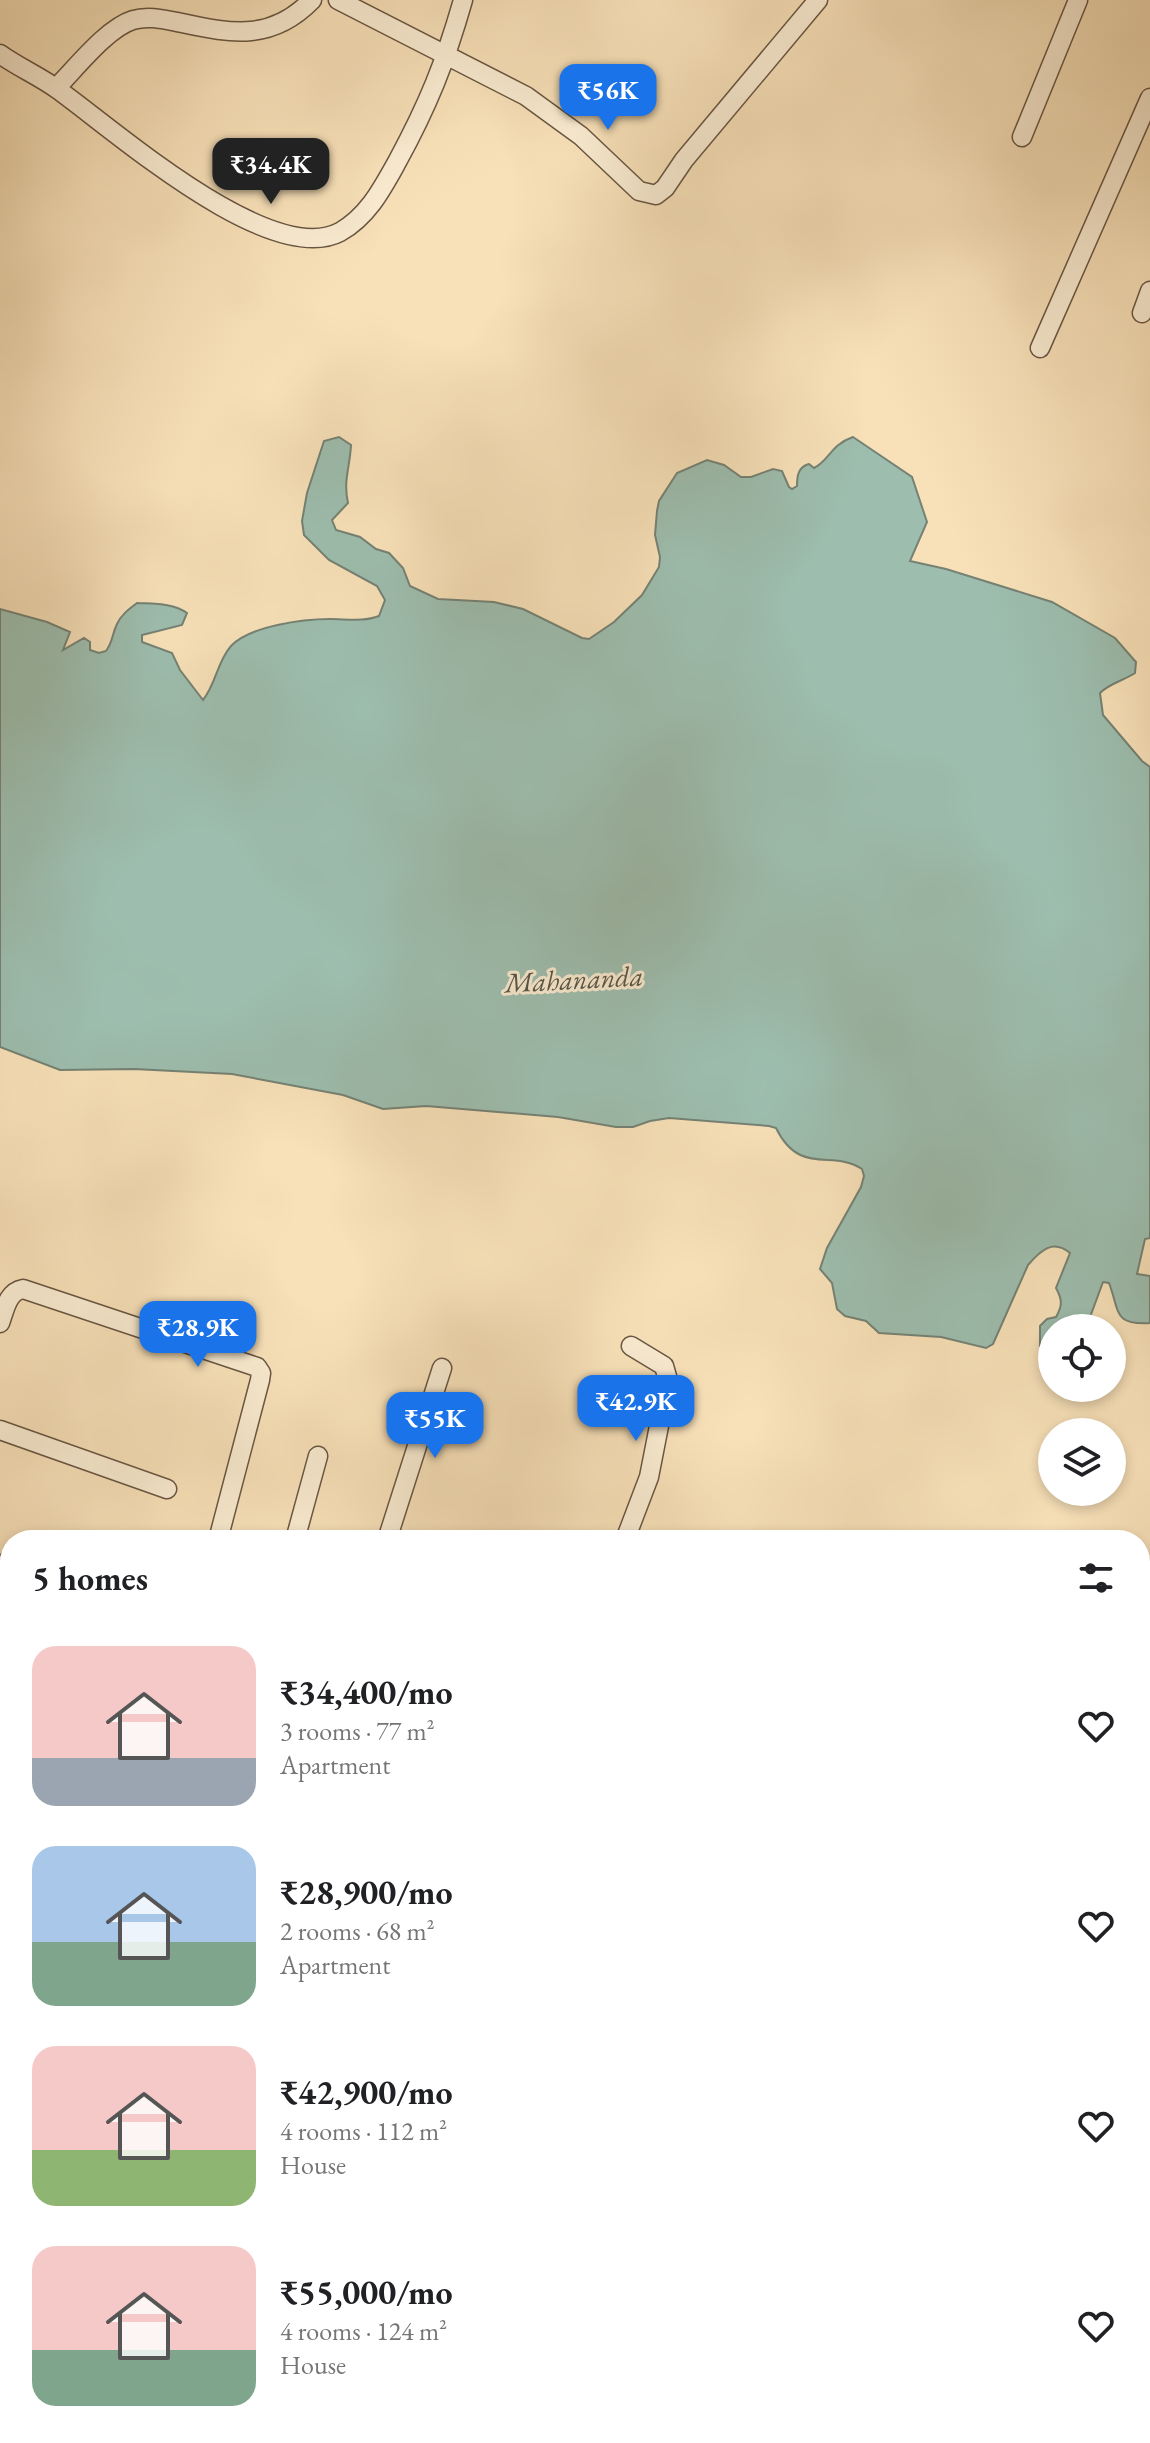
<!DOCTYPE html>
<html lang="en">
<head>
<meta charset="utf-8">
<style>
  :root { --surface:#fff; --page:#f6f6f6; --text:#202124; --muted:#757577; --accent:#1a73e8 }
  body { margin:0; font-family:"EB Garamond",serif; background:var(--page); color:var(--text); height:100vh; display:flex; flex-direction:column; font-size:30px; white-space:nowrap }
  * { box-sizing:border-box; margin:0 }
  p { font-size:26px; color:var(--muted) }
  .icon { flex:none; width:44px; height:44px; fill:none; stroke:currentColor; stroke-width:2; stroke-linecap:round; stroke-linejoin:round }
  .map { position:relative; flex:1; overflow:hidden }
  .drawer { position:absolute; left:0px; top:1530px; width:1150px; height:914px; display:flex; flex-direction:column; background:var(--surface); border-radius:32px 32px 0 0; box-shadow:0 4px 12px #0003 }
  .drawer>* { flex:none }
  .fabs { position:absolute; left:1038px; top:1314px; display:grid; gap:16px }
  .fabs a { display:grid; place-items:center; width:88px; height:88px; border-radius:50%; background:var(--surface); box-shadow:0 4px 12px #0003; font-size:40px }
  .price { position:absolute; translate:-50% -68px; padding:0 18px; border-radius:16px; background:var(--accent); color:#fff; font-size:26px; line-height:52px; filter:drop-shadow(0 2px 4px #0008) }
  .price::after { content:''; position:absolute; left:50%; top:48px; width:24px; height:18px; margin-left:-12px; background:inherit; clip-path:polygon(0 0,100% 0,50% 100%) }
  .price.on { background:#222; color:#fff }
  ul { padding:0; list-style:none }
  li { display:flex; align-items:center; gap:24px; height:200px; padding:0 32px }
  li span { display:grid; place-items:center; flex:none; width:224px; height:160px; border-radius:24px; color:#555 }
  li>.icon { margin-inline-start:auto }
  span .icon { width:96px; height:96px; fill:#fffc; stroke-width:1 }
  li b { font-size:34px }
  h2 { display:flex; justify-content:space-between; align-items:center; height:96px; padding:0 32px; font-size:34px }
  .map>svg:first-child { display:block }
  .water { fill:#9dbeaf; stroke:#758274; stroke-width:2 }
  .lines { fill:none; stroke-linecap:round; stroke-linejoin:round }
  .minor-casing { stroke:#695643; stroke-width:21 }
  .minor { stroke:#faecd2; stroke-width:18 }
  .labels { text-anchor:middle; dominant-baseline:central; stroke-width:6; stroke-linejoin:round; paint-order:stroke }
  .water-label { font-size:28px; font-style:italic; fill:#575448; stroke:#faecd2 }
</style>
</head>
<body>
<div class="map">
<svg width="1150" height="2443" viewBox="0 0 1150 2443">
  <rect width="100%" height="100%" fill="#f8e1b9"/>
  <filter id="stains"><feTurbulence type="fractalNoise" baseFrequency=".0025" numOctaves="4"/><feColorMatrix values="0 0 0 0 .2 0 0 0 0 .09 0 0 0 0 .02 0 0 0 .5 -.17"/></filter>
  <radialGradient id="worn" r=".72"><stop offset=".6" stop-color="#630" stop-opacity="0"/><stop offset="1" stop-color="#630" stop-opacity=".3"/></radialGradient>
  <path class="water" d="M 339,437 L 351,445 C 350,467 343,480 348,503 L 332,520 L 336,530 L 360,537 L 376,549 L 389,553 L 403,568 L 410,586 L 438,599 L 494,602 L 523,609 L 582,638 L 589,639 L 614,622 L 642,595 L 659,567 L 660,557 L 655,535 L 657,511 L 659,501 L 677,473 L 707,460 L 724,465 L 741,477 L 751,477 L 773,469 L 782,471 L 789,487 L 792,489 L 797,486 C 797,476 798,467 809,464 L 814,468 C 830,460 830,445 853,437 L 912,477 L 927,522 L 910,561 L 946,569 L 1052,602 L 1115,638 L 1136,662 L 1135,673 C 1123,681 1110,683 1100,693 L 1103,715 L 1142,761 L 1150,767 L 1150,1238 L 1145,1239 L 1137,1274 L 1150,1276 L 1150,1323 C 1113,1325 1120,1312 1109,1283 L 1103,1282 L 1086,1328 L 1052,1328 L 1052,1354 L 1040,1346 L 1040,1326 L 1047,1319 L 1056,1317 C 1063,1305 1062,1299 1056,1288 L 1070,1253 C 1053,1239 1041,1250 1028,1265 L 993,1344 L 986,1348 L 941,1337 L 879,1333 L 866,1321 L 845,1316 L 837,1309 L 832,1283 L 820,1269 L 827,1248 L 861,1187 L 864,1176 L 862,1169 C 833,1149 800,1177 776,1128 L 769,1126 L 669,1118 L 650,1121 L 633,1127 L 616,1127 L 558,1117 L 426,1106 L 383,1109 L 343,1095 L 232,1074 L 134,1069 L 60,1070 L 0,1047 L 0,609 L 47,622 L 70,632 L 63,650 L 84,638 L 90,642 L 90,650 L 99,653 L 106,651 C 113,642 112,634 117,624 C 121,615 129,609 137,603 C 154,604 173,603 187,613 L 182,625 L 142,635 L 142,642 L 172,653 L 180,670 L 203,700 C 216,684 217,662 231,646 C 250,626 303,619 330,619 C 347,619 364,622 379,616 L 385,600 L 377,586 L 329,560 L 304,535 L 302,521 L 307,493 L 324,441 Z"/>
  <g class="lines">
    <defs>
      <path id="minor" d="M 338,0 L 526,96 L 581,136 L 639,191 L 656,195 L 665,188 L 684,160 L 818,0
        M 0,54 C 18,67 39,76 57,89 C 112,128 270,269 340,232 C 368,216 382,189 397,162 C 428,105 445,63 463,0
        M 56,88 C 76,68 107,28 133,20 C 149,15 166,20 182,23 C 233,34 272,41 312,0
        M 1022,137 L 1078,0
        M 1142,313 L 1150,291
        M 1040,348 L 1150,98
        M 0,1323 C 5,1310 7,1292 23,1289 L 257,1367 L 261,1373 L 260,1380 L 218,1540
        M 0,1430 L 167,1489
        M 295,1540 L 318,1456
        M 387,1540 L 442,1368
        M 625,1540 L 649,1477 L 668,1380 L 664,1366 L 631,1346
        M 0,1578 L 8,1561
        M 0,1824 L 10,1828
        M 1140,1939 L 1150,1938
        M 1140,2118 L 1150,2119
        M 0,2122 L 10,2108
        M 0,2230 L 10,2229
        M 1140,2275 L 1150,2285
        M 1140,2333 L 1150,2319
        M 126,2434 L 137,2443
        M 688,2434 L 696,2443
        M 298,2443 L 303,2434
        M 638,2443 L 647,2434
        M 923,2443 L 930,2434
        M 1061,2443 L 1068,2434"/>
    </defs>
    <use href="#minor" class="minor-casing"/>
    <use href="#minor" class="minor"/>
  </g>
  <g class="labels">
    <g class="water-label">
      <text transform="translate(574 979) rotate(-3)">Mahananda</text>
    </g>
  </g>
  <rect width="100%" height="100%" filter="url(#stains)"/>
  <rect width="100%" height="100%" fill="url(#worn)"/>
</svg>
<div class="fabs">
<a><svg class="icon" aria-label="locate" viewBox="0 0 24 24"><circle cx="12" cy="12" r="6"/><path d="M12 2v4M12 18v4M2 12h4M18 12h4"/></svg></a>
<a><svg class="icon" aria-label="layers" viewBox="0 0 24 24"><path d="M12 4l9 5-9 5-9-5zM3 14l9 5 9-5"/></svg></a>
</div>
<b class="price" style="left:608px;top:132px">₹56K</b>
<b class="price on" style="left:271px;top:206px">₹34.4K</b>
<b class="price" style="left:198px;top:1369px">₹28.9K</b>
<b class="price" style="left:636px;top:1443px">₹42.9K</b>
<b class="price" style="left:435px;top:1460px">₹55K</b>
<section class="drawer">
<h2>5 homes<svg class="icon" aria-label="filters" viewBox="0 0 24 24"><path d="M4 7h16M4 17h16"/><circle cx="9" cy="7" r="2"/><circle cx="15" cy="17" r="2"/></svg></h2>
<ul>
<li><span style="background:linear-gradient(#f6c9c9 70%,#9aa5b1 0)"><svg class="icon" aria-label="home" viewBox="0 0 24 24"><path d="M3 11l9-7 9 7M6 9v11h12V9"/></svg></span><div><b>₹34,400/mo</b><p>3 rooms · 77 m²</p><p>Apartment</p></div><svg class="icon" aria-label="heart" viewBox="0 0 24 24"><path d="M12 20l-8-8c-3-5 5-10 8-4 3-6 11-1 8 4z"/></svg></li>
<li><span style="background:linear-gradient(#a9c7e8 60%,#7fa58c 0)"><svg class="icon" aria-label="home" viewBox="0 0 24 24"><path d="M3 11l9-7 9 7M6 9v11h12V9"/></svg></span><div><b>₹28,900/mo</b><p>2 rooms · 68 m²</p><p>Apartment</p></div><svg class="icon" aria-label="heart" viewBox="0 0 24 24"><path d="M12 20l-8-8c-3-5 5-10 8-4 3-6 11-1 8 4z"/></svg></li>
<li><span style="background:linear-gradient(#f6c9c9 65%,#8fb573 0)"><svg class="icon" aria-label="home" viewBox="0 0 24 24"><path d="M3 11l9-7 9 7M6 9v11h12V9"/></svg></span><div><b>₹42,900/mo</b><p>4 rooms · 112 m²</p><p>House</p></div><svg class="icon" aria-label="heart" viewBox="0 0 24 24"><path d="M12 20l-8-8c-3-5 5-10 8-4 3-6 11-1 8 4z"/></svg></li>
<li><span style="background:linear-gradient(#f6c9c9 65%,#7fa58c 0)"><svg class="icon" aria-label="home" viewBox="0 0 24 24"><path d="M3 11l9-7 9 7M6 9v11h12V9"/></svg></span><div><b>₹55,000/mo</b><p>4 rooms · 124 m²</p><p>House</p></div><svg class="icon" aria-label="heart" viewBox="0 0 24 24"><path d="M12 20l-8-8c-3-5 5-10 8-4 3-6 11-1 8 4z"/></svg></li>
</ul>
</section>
</div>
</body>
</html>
